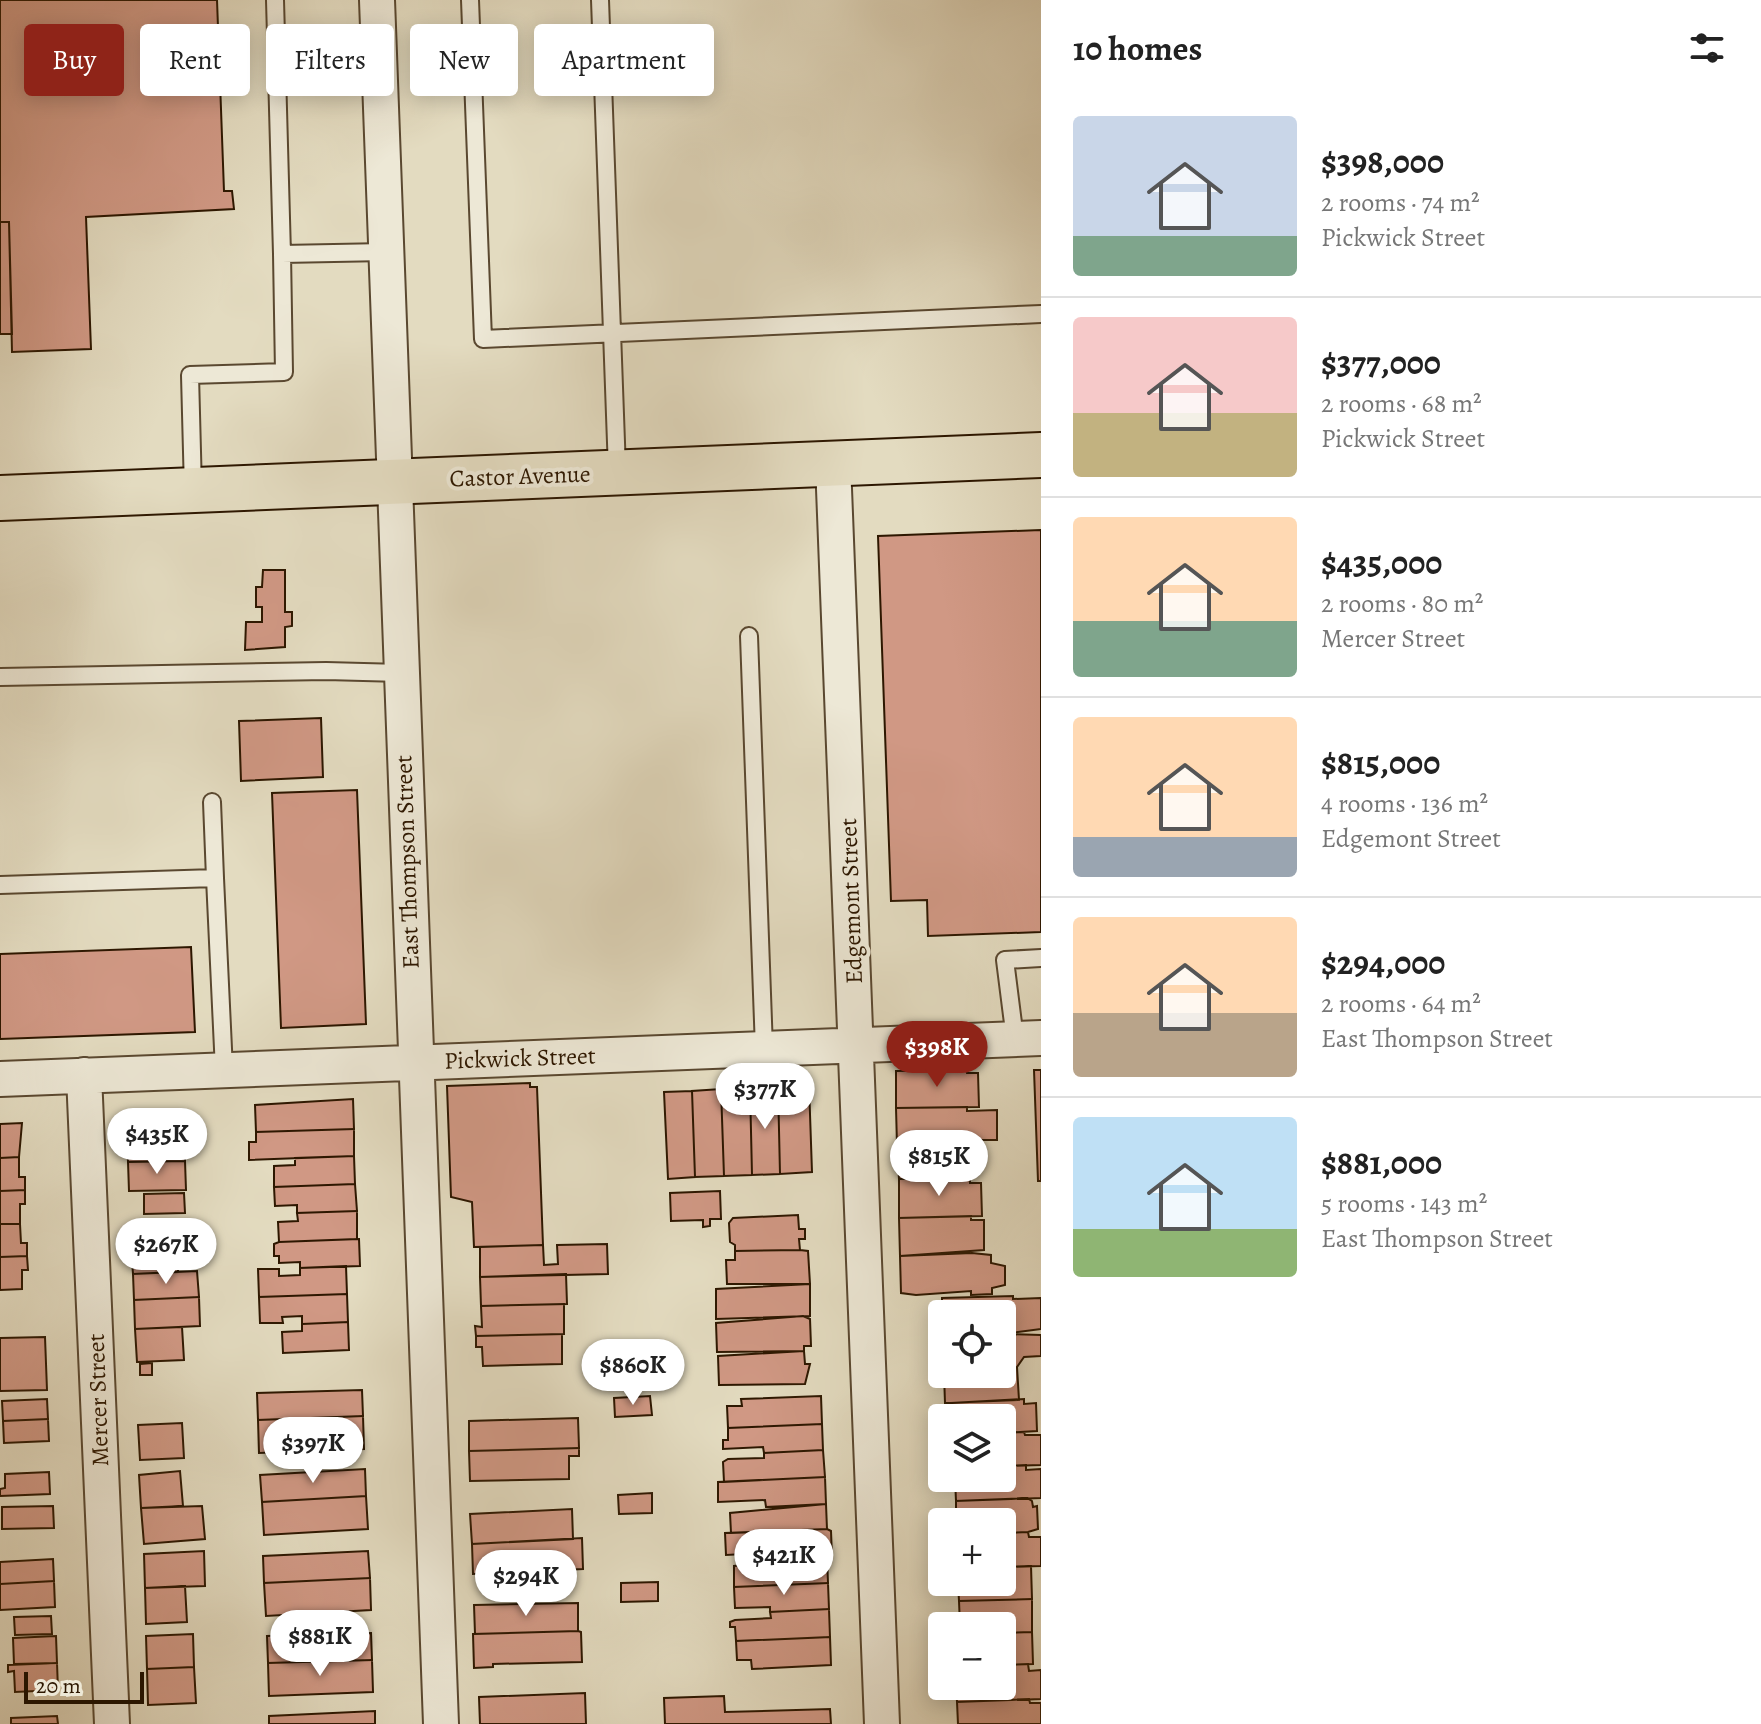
<!DOCTYPE html>
<html lang="en">
<head>
<meta charset="utf-8">
<style>
  :root { --surface:#fff; --page:#f2f2f2; --text:#222; --muted:#767676; --line:#e0e0e0; --accent:#8f2418 }
  body { margin:0; font-family:Alegreya,serif; background:var(--page); color:var(--text); height:100vh; display:flex; flex-direction:column; font-size:30px; white-space:nowrap }
  * { box-sizing:border-box; margin:0 }
  p { font-size:26px; color:var(--muted) }
  .icon { flex:none; width:44px; height:44px; fill:none; stroke:currentColor; stroke-width:2; stroke-linecap:round; stroke-linejoin:round }
  .map { position:relative; flex:1; overflow:hidden }
  .drawer { display:flex; flex-direction:column; background:var(--surface); width:720px }
  .drawer>* { flex:none }
  .hud { position:absolute; left:24px; top:24px; width:760px; height:72px; display:flex; gap:16px }
  .tools { position:absolute; left:928px; top:1300px; display:grid; gap:16px }
  .tools a { display:grid; place-items:center; width:88px; height:88px; border-radius:8px; background:var(--surface); box-shadow:0 4px 20px #0003; font-size:40px }
  .scale { position:absolute; left:24px; bottom:20px; width:120px; box-sizing:border-box; padding-left:8px; border:4px solid #2d1700; border-top:0; font-size:22px; line-height:28px; white-space:nowrap; color:#2d1700; -webkit-text-stroke:6px #ede8d6; paint-order:stroke }
  .price { position:absolute; translate:-50% -68px; padding:0 18px; border-radius:28px; background:#fff; color:#222; font-size:26px; line-height:52px; filter:drop-shadow(0 2px 4px #0008) }
  .price::after { content:''; position:absolute; left:50%; top:48px; width:24px; height:18px; margin-left:-12px; background:inherit; clip-path:polygon(0 0,100% 0,50% 100%) }
  .price.on { background:var(--accent); color:#fff }
  ul { padding:0; list-style:none }
  li { display:flex; align-items:center; gap:24px; height:200px; padding:0 32px }
  li+li { border-top:2px solid var(--line) }
  li span { display:grid; place-items:center; flex:none; width:224px; height:160px; border-radius:8px; color:#555 }
  li>.icon { margin-inline-start:auto }
  span .icon { width:96px; height:96px; fill:#fffc; stroke-width:1 }
  li b { font-size:34px }
  h2 { display:flex; justify-content:space-between; align-items:center; height:96px; padding:0 32px; font-size:34px }
  .chip { padding:0 28px; border-radius:8px; background:var(--surface); box-shadow:0 4px 20px #0003; font-size:28px; line-height:72px }
  .chip.on { background:var(--accent); color:#fff }
  main { display:flex; flex:1; min-height:0 }
  .map>svg:first-child { display:block }
  .building { fill:#d09884; stroke:#2d1700; stroke-width:2 }
  .lines { fill:none; stroke-linecap:round; stroke-linejoin:round }
  .lane-casing { stroke:#5a4830; stroke-width:20 }
  .street-casing { stroke:#5a4830; stroke-width:38 }
  .primary-casing { stroke:#2d1700; stroke-width:48 }
  .lane { stroke:#ede8d6; stroke-width:16 }
  .street { stroke:#ede8d6; stroke-width:34 }
  .primary { stroke:#e3dbc0; stroke-width:44 }
  .labels { text-anchor:middle; dominant-baseline:central; stroke-width:8; stroke-linejoin:round; paint-order:stroke }
  .street-label { font-size:24px; fill:#2d1700; stroke:#ede8d6 }
</style>
</head>
<body>
<main>
<div class="map">
<svg width="1041" height="1724" viewBox="0 0 1041 1724">
  <rect width="100%" height="100%" fill="#e3dbc0"/>
  <filter id="stains"><feTurbulence type="fractalNoise" baseFrequency=".0025" numOctaves="4"/><feColorMatrix values="0 0 0 0 .2 0 0 0 0 .09 0 0 0 0 .02 0 0 0 .5 -.17"/></filter>
  <radialGradient id="worn" r=".72"><stop offset=".6" stop-color="#630" stop-opacity="0"/><stop offset="1" stop-color="#630" stop-opacity=".3"/></radialGradient>
  <path class="building" d="M 0,0 L 217,0 L 224,191 L 232,191 L 234,209 L 86,217 L 91,349 L 12,352 L 9,222 L 0,222 Z
    M 0,222 L 9,222 L 12,334 L 0,334 Z
    M 1041,530 L 1041,932 L 928,936 L 927,900 L 891,901 L 878,536 Z
    M 263,570 L 285,570 L 285,612 L 292,612 L 292,626 L 285,627 L 285,647 L 245,650 L 246,622 L 262,622 L 262,607 L 256,607 L 256,587 L 262,587 Z
    M 321,718 L 323,777 L 241,781 L 239,721 Z
    M 357,790 L 366,1024 L 281,1028 L 272,793 Z
    M 191,947 L 195,1032 L 0,1039 L 0,954 Z
    M 966,1070 L 967,1073 L 978,1073 L 979,1107 L 896,1108 L 896,1071 Z
    M 1034,1070 L 1041,1070 L 1041,1181 L 1038,1181 Z
    M 530,1083 L 530,1087 L 537,1087 L 543,1245 L 474,1247 L 472,1202 L 451,1197 L 447,1086 Z
    M 809,1085 L 812,1172 L 780,1174 L 778,1086 Z
    M 778,1086 L 780,1174 L 752,1175 L 750,1088 Z
    M 750,1088 L 752,1175 L 724,1176 L 721,1089 Z
    M 721,1089 L 724,1176 L 695,1177 L 692,1091 Z
    M 692,1091 L 695,1177 L 668,1179 L 664,1092 Z
    M 353,1099 L 354,1129 L 256,1132 L 255,1105 Z
    M 967,1107 L 967,1111 L 997,1110 L 997,1140 L 981,1140 L 981,1144 L 897,1145 L 896,1108 Z
    M 22,1123 L 19,1157 L 0,1158 L 0,1124 Z
    M 172,1125 L 172,1133 L 185,1133 L 185,1161 L 128,1162 L 127,1135 L 145,1135 L 145,1126 Z
    M 354,1129 L 354,1156 L 249,1160 L 249,1142 L 256,1142 L 256,1132 Z
    M 969,1144 L 970,1178 L 899,1179 L 897,1145 Z
    M 354,1156 L 355,1184 L 274,1187 L 274,1166 L 295,1165 L 295,1158 Z
    M 19,1157 L 19,1177 L 25,1177 L 25,1190 L 0,1191 L 0,1158 Z
    M 185,1161 L 186,1190 L 129,1191 L 128,1162 Z
    M 970,1178 L 970,1183 L 981,1183 L 982,1216 L 899,1218 L 899,1179 Z
    M 355,1184 L 357,1211 L 297,1213 L 297,1205 L 275,1206 L 274,1187 Z
    M 25,1190 L 25,1204 L 20,1204 L 20,1224 L 0,1224 L 0,1191 Z
    M 720,1191 L 721,1219 L 710,1219 L 710,1226 L 703,1227 L 703,1220 L 671,1221 L 670,1193 Z
    M 184,1193 L 185,1213 L 144,1214 L 144,1194 Z
    M 357,1211 L 357,1239 L 279,1242 L 278,1222 L 298,1221 L 297,1213 Z
    M 798,1215 L 799,1229 L 805,1229 L 805,1239 L 799,1239 L 800,1250 L 735,1251 L 735,1245 L 730,1242 L 729,1223 L 733,1218 Z
    M 971,1216 L 971,1220 L 984,1220 L 984,1250 L 900,1256 L 899,1218 Z
    M 0,1224 L 20,1224 L 21,1243 L 27,1243 L 27,1256 L 0,1257 Z
    M 175,1227 L 176,1244 L 131,1247 L 131,1229 Z
    M 359,1239 L 360,1266 L 300,1268 L 300,1262 L 279,1263 L 279,1256 L 274,1256 L 274,1244 L 279,1242 Z
    M 176,1244 L 178,1272 L 133,1274 L 131,1247 Z
    M 607,1244 L 608,1274 L 480,1277 L 480,1247 L 543,1245 L 544,1265 L 558,1264 L 557,1245 Z
    M 800,1250 L 808,1251 L 810,1284 L 727,1284 L 726,1260 L 735,1260 L 735,1251 Z
    M 972,1253 L 991,1255 L 991,1263 L 1005,1266 L 1005,1285 L 992,1288 L 992,1294 L 971,1295 L 971,1291 L 916,1295 L 901,1293 L 900,1256 Z
    M 27,1256 L 28,1270 L 22,1270 L 22,1289 L 0,1290 L 0,1257 Z
    M 346,1266 L 347,1294 L 259,1297 L 258,1269 L 279,1269 L 279,1276 L 300,1275 L 300,1268 Z
    M 197,1271 L 199,1297 L 134,1300 L 133,1274 Z
    M 566,1274 L 567,1304 L 481,1306 L 480,1277 Z
    M 810,1284 L 810,1316 L 716,1319 L 716,1289 Z
    M 347,1294 L 348,1322 L 302,1324 L 302,1316 L 282,1317 L 283,1323 L 260,1323 L 259,1297 Z
    M 1013,1296 L 1013,1299 L 1041,1298 L 1041,1329 L 1002,1334 L 1002,1314 L 942,1314 L 942,1298 Z
    M 199,1297 L 200,1326 L 135,1329 L 134,1300 Z
    M 564,1304 L 564,1334 L 476,1336 L 475,1326 L 482,1327 L 481,1306 Z
    M 803,1316 L 810,1319 L 811,1346 L 804,1346 L 804,1351 L 717,1352 L 716,1323 Z
    M 348,1322 L 349,1350 L 283,1353 L 282,1332 L 302,1331 L 302,1324 Z
    M 182,1327 L 184,1360 L 137,1362 L 135,1329 Z
    M 562,1334 L 562,1364 L 483,1366 L 482,1347 L 476,1347 L 476,1336 Z
    M 1002,1334 L 1041,1335 L 1041,1356 L 1024,1357 L 1017,1367 L 1002,1368 Z
    M 45,1337 L 47,1390 L 0,1391 L 0,1338 Z
    M 643,1344 L 644,1366 L 652,1366 L 653,1387 L 602,1388 L 601,1345 Z
    M 804,1351 L 805,1364 L 810,1364 L 805,1384 L 719,1385 L 718,1356 Z
    M 152,1363 L 152,1375 L 140,1375 L 140,1364 Z
    M 1017,1367 L 1019,1400 L 945,1403 L 944,1374 L 1002,1374 L 1002,1368 Z
    M 362,1390 L 363,1416 L 258,1420 L 257,1393 Z
    M 650,1396 L 652,1415 L 615,1417 L 614,1398 Z
    M 821,1396 L 822,1424 L 728,1428 L 727,1406 L 742,1406 L 741,1399 Z
    M 47,1399 L 48,1419 L 3,1421 L 2,1401 Z
    M 1024,1399 L 1024,1404 L 1036,1403 L 1037,1431 L 1002,1433 L 1002,1418 L 953,1418 L 952,1403 Z
    M 363,1416 L 364,1449 L 259,1453 L 258,1420 Z
    M 578,1418 L 579,1448 L 469,1451 L 469,1421 Z
    M 48,1419 L 49,1441 L 4,1443 L 3,1421 Z
    M 182,1423 L 184,1458 L 140,1460 L 138,1425 Z
    M 822,1424 L 823,1450 L 764,1453 L 763,1447 L 723,1449 L 723,1440 L 728,1440 L 728,1428 Z
    M 1024,1432 L 1025,1435 L 1041,1435 L 1041,1465 L 1002,1466 L 1002,1433 Z
    M 579,1448 L 579,1456 L 569,1456 L 569,1479 L 470,1481 L 469,1451 Z
    M 823,1450 L 825,1477 L 724,1482 L 723,1462 L 728,1459 L 764,1458 L 764,1453 Z
    M 1026,1465 L 1026,1470 L 1041,1469 L 1041,1498 L 956,1501 L 955,1478 L 1002,1478 L 1002,1466 Z
    M 365,1469 L 366,1496 L 262,1502 L 260,1475 Z
    M 180,1471 L 183,1506 L 141,1508 L 139,1475 Z
    M 49,1472 L 50,1494 L 0,1496 L 0,1489 L 5,1488 L 5,1474 Z
    M 825,1477 L 826,1504 L 766,1507 L 765,1500 L 718,1502 L 718,1482 Z
    M 652,1493 L 652,1513 L 619,1514 L 618,1495 Z
    M 366,1496 L 368,1529 L 264,1535 L 262,1502 Z
    M 1027,1498 L 1032,1501 L 1033,1507 L 1037,1506 L 1038,1529 L 1028,1532 L 1002,1533 L 1002,1522 L 956,1522 L 956,1501 Z
    M 826,1504 L 827,1529 L 731,1533 L 730,1513 Z
    M 53,1506 L 54,1528 L 2,1529 L 2,1507 Z
    M 202,1506 L 205,1539 L 144,1544 L 141,1508 Z
    M 572,1509 L 573,1539 L 472,1544 L 470,1514 Z
    M 827,1529 L 831,1531 L 832,1558 L 767,1560 L 766,1553 L 726,1555 L 725,1533 Z
    M 1028,1532 L 1029,1537 L 1041,1537 L 1041,1566 L 1002,1567 L 1002,1533 Z
    M 582,1538 L 583,1569 L 473,1574 L 472,1544 Z
    M 204,1551 L 205,1586 L 145,1588 L 144,1554 Z
    M 368,1551 L 370,1578 L 264,1583 L 263,1556 Z
    M 827,1557 L 828,1583 L 734,1587 L 734,1566 Z
    M 53,1559 L 54,1581 L 0,1584 L 0,1562 Z
    M 1031,1566 L 1032,1599 L 959,1601 L 958,1582 L 1002,1582 L 1002,1567 Z
    M 370,1578 L 371,1610 L 266,1616 L 264,1583 Z
    M 54,1581 L 55,1607 L 0,1610 L 0,1584 Z
    M 658,1582 L 658,1601 L 621,1602 L 621,1583 Z
    M 828,1583 L 829,1609 L 770,1612 L 770,1607 L 735,1608 L 734,1587 Z
    M 185,1586 L 187,1622 L 146,1624 L 145,1588 Z
    M 1032,1599 L 1032,1632 L 1002,1633 L 1002,1626 L 960,1626 L 959,1601 Z
    M 578,1603 L 578,1631 L 475,1634 L 474,1605 Z
    M 829,1609 L 830,1637 L 736,1641 L 735,1627 L 730,1627 L 730,1622 L 735,1620 L 771,1618 L 770,1612 Z
    M 51,1616 L 52,1634 L 15,1635 L 14,1617 Z
    M 578,1631 L 581,1632 L 582,1662 L 493,1664 L 493,1667 L 474,1668 L 473,1634 Z
    M 1032,1632 L 1033,1664 L 1002,1665 L 1002,1633 Z
    M 371,1633 L 372,1660 L 268,1663 L 267,1636 Z
    M 193,1634 L 194,1667 L 147,1669 L 146,1636 Z
    M 56,1636 L 57,1663 L 14,1664 L 13,1638 Z
    M 830,1637 L 831,1665 L 752,1669 L 751,1660 L 737,1660 L 736,1641 Z
    M 372,1660 L 373,1692 L 269,1696 L 268,1663 Z
    M 57,1663 L 58,1690 L 15,1692 L 14,1671 L 8,1672 L 8,1665 Z
    M 1028,1664 L 1029,1671 L 1041,1670 L 1041,1699 L 957,1702 L 956,1686 L 1002,1686 L 1002,1665 Z
    M 194,1667 L 196,1703 L 148,1705 L 147,1669 Z
    M 585,1693 L 586,1724 L 480,1724 L 479,1697 Z
    M 724,1696 L 725,1712 L 830,1709 L 831,1724 L 665,1724 L 664,1698 Z
    M 1029,1699 L 1030,1703 L 1041,1703 L 1041,1724 L 958,1724 L 957,1702 Z
    M 375,1711 L 375,1724 L 269,1724 L 269,1716 Z
    M 57,1716 L 58,1724 L 11,1724 L 11,1718 Z"/>
  <g class="lines">
    <defs>
      <path id="lane" d="M 275,0 L 282,254 L 386,252
        M 470,0 L 483,339 L 1041,314
        M 600,0 L 617,470
        M 193,490 L 190,375 L 284,372 L 282,254
        M 749,636 L 764,1049
        M 0,677 L 326,671 L 401,673
        M 212,802 L 215,878
        M 0,885 L 215,878 L 224,1070
        M 1015,1039 L 1005,960 L 1041,958"/>
      <path id="street" d="M 377,0 L 441,1724
        M 833,463 L 882,1724
        M 84,1075 L 112,1724
        M 0,1079 L 1041,1038"/>
      <path id="primary" d="M 0,498 L 1041,455"/>
    </defs>
    <use href="#lane" class="lane-casing"/>
    <use href="#street" class="street-casing"/>
    <use href="#primary" class="primary-casing"/>
    <use href="#lane" class="lane"/>
    <use href="#street" class="street"/>
    <use href="#primary" class="primary"/>
  </g>
  <g class="labels">
    <g class="street-label">
      <text transform="translate(520 476) rotate(-2)">Castor Avenue</text>
      <text transform="translate(407 862) rotate(-92)">East Thompson Street</text>
      <text transform="translate(851 901) rotate(-92)">Edgemont Street</text>
      <text transform="translate(520 1058) rotate(-2)">Pickwick Street</text>
      <text transform="translate(98 1400) rotate(-92)">Mercer Street</text>
    </g>
  </g>
  <rect width="100%" height="100%" filter="url(#stains)"/>
  <rect width="100%" height="100%" fill="url(#worn)"/>
</svg>
<div class="tools">
<a><svg class="icon" aria-label="locate" viewBox="0 0 24 24"><circle cx="12" cy="12" r="6"/><path d="M12 2v4M12 18v4M2 12h4M18 12h4"/></svg></a>
<a><svg class="icon" aria-label="layers" viewBox="0 0 24 24"><path d="M12 4l9 5-9 5-9-5zM3 14l9 5 9-5"/></svg></a>
<a>+</a>
<a>−</a>
</div>
<div class="scale">20 m</div>
<b class="price on" style="left:937px;top:1089px">$398K</b>
<b class="price" style="left:765px;top:1131px">$377K</b>
<b class="price" style="left:157px;top:1176px">$435K</b>
<b class="price" style="left:939px;top:1198px">$815K</b>
<b class="price" style="left:166px;top:1286px">$267K</b>
<b class="price" style="left:633px;top:1407px">$860K</b>
<b class="price" style="left:313px;top:1485px">$397K</b>
<b class="price" style="left:784px;top:1597px">$421K</b>
<b class="price" style="left:526px;top:1618px">$294K</b>
<b class="price" style="left:320px;top:1678px">$881K</b>
<div class="hud">
<a class="chip on">Buy</a>
<a class="chip">Rent</a>
<a class="chip">Filters</a>
<a class="chip">New</a>
<a class="chip">Apartment</a>
</div>
</div>
<section class="drawer">
<h2>10 homes<svg class="icon" aria-label="filters" viewBox="0 0 24 24"><path d="M4 7h16M4 17h16"/><circle cx="9" cy="7" r="2"/><circle cx="15" cy="17" r="2"/></svg></h2>
<ul>
<li><span style="background:linear-gradient(#c9d6e8 75%,#7fa58c 0)"><svg class="icon" aria-label="home" viewBox="0 0 24 24"><path d="M3 11l9-7 9 7M6 9v11h12V9"/></svg></span><div><b>$398,000</b><p>2 rooms · 74 m²</p><p>Pickwick Street</p></div></li>
<li><span style="background:linear-gradient(#f6c9c9 60%,#c2b280 0)"><svg class="icon" aria-label="home" viewBox="0 0 24 24"><path d="M3 11l9-7 9 7M6 9v11h12V9"/></svg></span><div><b>$377,000</b><p>2 rooms · 68 m²</p><p>Pickwick Street</p></div></li>
<li><span style="background:linear-gradient(#ffd9b3 65%,#7fa58c 0)"><svg class="icon" aria-label="home" viewBox="0 0 24 24"><path d="M3 11l9-7 9 7M6 9v11h12V9"/></svg></span><div><b>$435,000</b><p>2 rooms · 80 m²</p><p>Mercer Street</p></div></li>
<li><span style="background:linear-gradient(#ffd9b3 75%,#9aa5b1 0)"><svg class="icon" aria-label="home" viewBox="0 0 24 24"><path d="M3 11l9-7 9 7M6 9v11h12V9"/></svg></span><div><b>$815,000</b><p>4 rooms · 136 m²</p><p>Edgemont Street</p></div></li>
<li><span style="background:linear-gradient(#ffd9b3 60%,#b9a48a 0)"><svg class="icon" aria-label="home" viewBox="0 0 24 24"><path d="M3 11l9-7 9 7M6 9v11h12V9"/></svg></span><div><b>$294,000</b><p>2 rooms · 64 m²</p><p>East Thompson Street</p></div></li>
<li><span style="background:linear-gradient(#bfe0f5 70%,#8fb573 0)"><svg class="icon" aria-label="home" viewBox="0 0 24 24"><path d="M3 11l9-7 9 7M6 9v11h12V9"/></svg></span><div><b>$881,000</b><p>5 rooms · 143 m²</p><p>East Thompson Street</p></div></li>
</ul>
</section>
</main>
</body>
</html>
